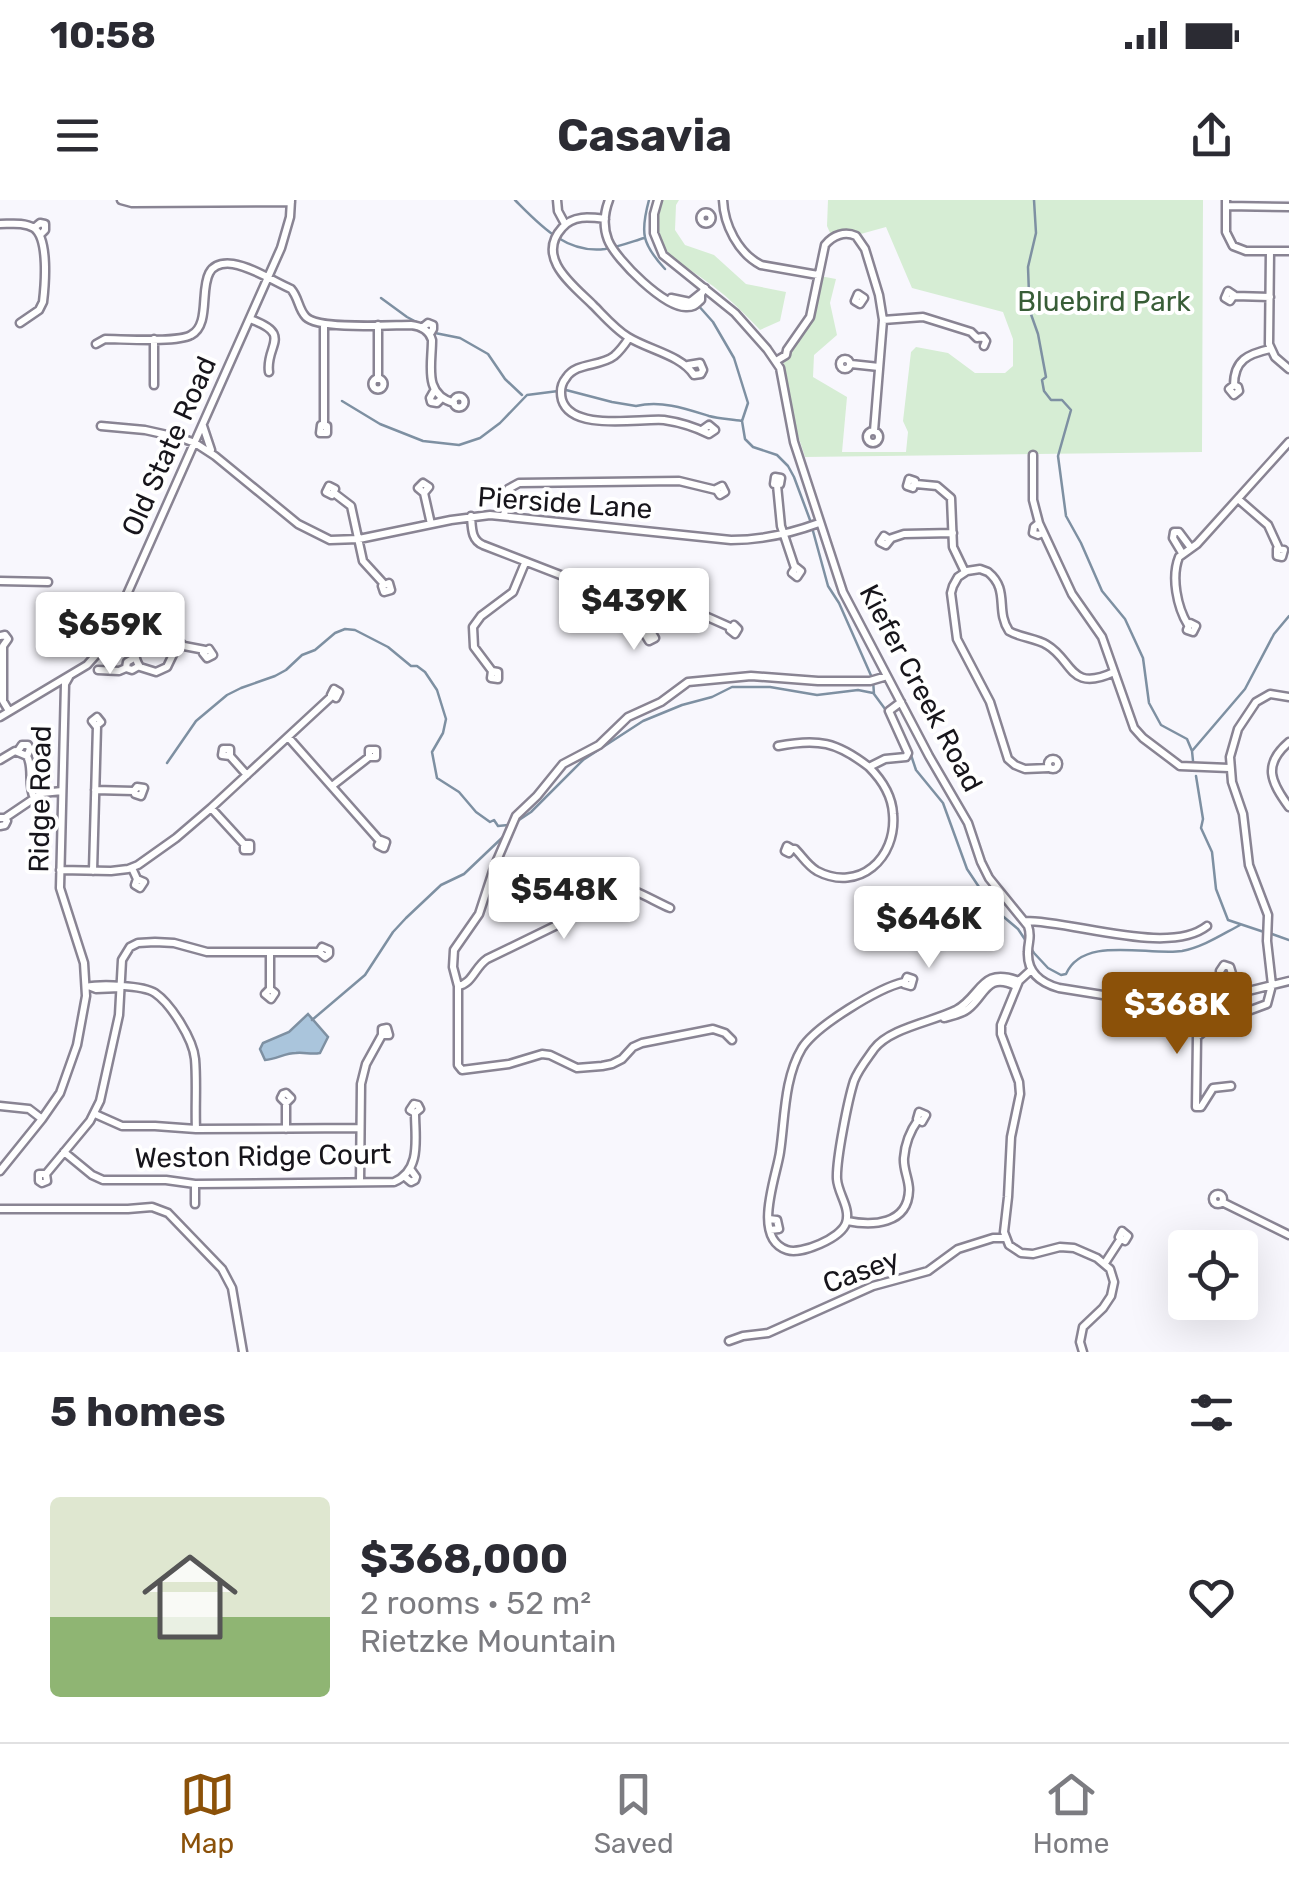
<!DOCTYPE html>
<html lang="en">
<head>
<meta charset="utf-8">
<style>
  :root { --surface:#fff; --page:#f7f7f7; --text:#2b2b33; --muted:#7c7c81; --line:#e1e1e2; --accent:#8b5109 }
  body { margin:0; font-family:Rubik,sans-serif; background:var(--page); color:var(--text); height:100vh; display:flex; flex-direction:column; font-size:38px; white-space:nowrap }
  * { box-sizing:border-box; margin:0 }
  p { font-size:32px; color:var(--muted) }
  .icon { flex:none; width:55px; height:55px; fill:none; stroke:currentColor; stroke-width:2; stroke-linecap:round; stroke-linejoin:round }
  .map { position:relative; height:1152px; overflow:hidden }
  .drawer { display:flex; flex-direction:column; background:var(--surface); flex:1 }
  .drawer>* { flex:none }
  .buttons { position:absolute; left:1168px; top:1030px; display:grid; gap:20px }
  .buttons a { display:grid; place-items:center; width:90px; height:90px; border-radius:10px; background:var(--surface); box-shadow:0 10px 40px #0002; font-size:50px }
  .price { position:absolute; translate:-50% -85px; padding:0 22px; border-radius:10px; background:#fff; color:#222; font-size:32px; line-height:65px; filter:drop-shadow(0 2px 5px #0008) }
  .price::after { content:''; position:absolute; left:50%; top:60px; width:30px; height:22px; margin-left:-15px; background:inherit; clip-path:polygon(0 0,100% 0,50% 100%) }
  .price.active { background:var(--accent); color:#fff }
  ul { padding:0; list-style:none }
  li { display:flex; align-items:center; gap:30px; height:250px; padding:0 50px }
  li+li { border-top:2px solid var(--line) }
  li span { display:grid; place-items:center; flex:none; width:280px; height:200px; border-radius:10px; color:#555 }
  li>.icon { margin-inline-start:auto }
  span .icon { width:120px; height:120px; fill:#fffc; stroke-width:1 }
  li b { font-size:42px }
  h2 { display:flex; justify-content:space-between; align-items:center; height:120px; padding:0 50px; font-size:42px }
  .status { display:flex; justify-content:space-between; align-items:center; height:70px; padding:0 50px; background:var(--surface); direction:ltr }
  .status svg { height:28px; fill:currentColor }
  header { display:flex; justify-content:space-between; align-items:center; height:130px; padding:0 50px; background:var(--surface); font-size:45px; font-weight:700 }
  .tab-bar { display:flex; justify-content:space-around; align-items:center; height:140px; border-top:2px solid var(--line); background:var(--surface); font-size:28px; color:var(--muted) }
  .tab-bar a { display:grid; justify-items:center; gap:5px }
  .tab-bar .active { color:var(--accent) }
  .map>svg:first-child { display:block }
  .green { fill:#d6edd4 }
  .water { fill:#aac5dc; stroke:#7e90a2; stroke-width:2.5 }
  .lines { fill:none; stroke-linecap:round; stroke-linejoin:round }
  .stream { stroke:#7e90a2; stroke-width:2.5 }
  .minor-casing { stroke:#898493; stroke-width:11 }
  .minor { stroke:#fff; stroke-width:6 }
  .labels { text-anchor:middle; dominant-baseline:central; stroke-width:8; stroke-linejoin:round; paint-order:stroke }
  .park-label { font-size:28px; fill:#385d37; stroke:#fff }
  .street-label { font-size:28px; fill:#17151b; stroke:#fff }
</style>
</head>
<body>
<div class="status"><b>10:58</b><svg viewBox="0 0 49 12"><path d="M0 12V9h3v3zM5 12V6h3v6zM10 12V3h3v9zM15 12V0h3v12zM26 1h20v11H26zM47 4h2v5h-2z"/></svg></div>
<header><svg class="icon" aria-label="menu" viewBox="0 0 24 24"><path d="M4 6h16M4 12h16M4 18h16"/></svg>Casavia<svg class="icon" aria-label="share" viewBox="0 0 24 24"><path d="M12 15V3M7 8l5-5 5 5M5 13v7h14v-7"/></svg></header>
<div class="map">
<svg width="1289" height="1152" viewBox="0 0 1289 1152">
  <rect width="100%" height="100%" fill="#f8f7fd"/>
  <path class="green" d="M 661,0 L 679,0 L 676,5 L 675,30 L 685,45 L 714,55 L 746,84 L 786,92 L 780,121 L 760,130 C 745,114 730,99 713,86 C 677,59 646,52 661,0 Z
    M 828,0 L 1203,0 L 1202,252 L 805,257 L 795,226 L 783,164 L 809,123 L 820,76 L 836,79 L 830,103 L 837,135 L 814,155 L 813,177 L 847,197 L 842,252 L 906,252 L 908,232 L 903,221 L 911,152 L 916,147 L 948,153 L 975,173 L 1005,173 L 1013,166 L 1013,139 L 1003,112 L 912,88 L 886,27 L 857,35 L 845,31 L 831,35 L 827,26 Z"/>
  <path class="water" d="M 308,814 L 328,837 L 320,853 C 311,855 305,852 296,853 C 285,853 277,859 265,860 L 260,849 L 263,843 L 289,832 Z"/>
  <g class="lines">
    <path class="stream" d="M 515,0 C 540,25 566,54 605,49 C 618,47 631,42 644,38
      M 649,0 C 640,33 642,44 665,69
      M 1034,0 L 1036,33 L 1028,67 L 1029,94 L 1027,103 L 1038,134 L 1046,177 L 1042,180 L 1044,191 L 1051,200 L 1062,200 L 1071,210 L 1058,256 L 1066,316 L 1081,343 L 1102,391 L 1125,419 L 1143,458 L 1149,503 L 1161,525 L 1187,539 L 1192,551 L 1193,561
      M 381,98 L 407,117 L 424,126
      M 697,104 L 713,122 L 734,158 L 748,203 L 742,221 L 745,239 L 753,247 L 777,255 L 788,266 L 794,277 L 810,320 L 828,386 L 839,403 L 873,480 L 874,494 L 888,513
      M 435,133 L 460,138 L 488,154 L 505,179 L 522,195
      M 342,201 L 380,224 L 423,241 L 459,245 L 480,238 L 500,223 L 527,195 L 566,190 L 612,202 L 636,206 C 662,200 687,209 709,216 C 720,219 731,219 742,221
      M 1192,551 L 1245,489 L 1274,434 L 1289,416
      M 911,555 L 916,570 L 943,603 L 967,669 L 981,690 L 999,713 L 1018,729 L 1034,753 L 1048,768 L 1061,775 L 1066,774 C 1083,735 1148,756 1182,751 C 1203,747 1221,735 1240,725
      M 167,563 L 196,521 L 227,495 L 241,488 L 275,476 L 286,470 L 302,455 L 315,450 L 335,433 L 345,429 L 355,430 L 388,447 L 411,466 L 417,466 L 425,472 L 437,490 L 446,519 L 443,533 L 432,552 L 437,578 L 459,592 L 476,612 L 490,622 L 494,620 L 498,626 L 508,625
      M 1196,576 L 1203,619 L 1201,628 L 1212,652 L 1216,689 L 1228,720 L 1264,732
      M 516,622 L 531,612 L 583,560 L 643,521 L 682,505 L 712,497 L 732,487 L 770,487 L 817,495 L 858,490 L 873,493
      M 1272,734 L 1289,740
      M 312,820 L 365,775 L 393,732 L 406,718 L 441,685 L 464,674 L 505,635"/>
    <defs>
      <path id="minor" d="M 121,0 L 132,3 L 291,2
        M 557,0 L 558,11 L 565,24
        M 609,0 C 604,13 603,27 608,40 C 616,60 666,109 687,107 C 695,107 696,104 701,100 L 701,94 L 705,88
        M 658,0 L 654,14 L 654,33 L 663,55 L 735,113 L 767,149 L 780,168 L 794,242 L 843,392 L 929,556 L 968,623 L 981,662 L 989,678 L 1028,726 C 1032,737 1028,741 1028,752 C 1027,773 1041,783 1059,788 L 1159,804 L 1178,804 L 1212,800 L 1289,781
        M 723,0 C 724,25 738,53 761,65 L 818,75
        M 1226,0 L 1226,32 L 1233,46 L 1246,51 L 1289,51
        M 1226,6 L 1289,7
        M700.5 18a5.5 5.5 0 1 1 11 0a5.5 5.5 0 1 1-11 0Z
        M 605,19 C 589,17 573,15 562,28 C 535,58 574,86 593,105 C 604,116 615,129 628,137 C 649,150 681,155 694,175 L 701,174 L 703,170 L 700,163 L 688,165
        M 0,24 C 11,24 24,22 34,28 C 49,39 45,85 43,102 L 39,110 L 20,123
        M 34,28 L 40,23 L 45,24 L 45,30 L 40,35
        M 1270,51 L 1269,144 L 1275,157 L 1289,169
        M 1228,91 L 1234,95 L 1230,101 L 1225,98 Z
        M 858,94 L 864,98 L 860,104 L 855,101 Z
        M 1235,96 L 1270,97
        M 671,98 L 690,102 L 700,94
        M 250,119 C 294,135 265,145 269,172
        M 883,120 L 923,117 L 971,132 L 977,138 L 983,137 L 986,141 L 984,146
        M 422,128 L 428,123 L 433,125 L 433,129 L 430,134
        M 629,138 C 625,144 620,151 614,156 C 600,167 576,162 566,178 C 561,184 560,192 562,200 C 572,232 639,218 664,220 C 678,222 695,227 709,234 L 715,230 L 709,225 L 702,230
        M 154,139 L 154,185
        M 96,144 L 105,139 C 123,139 177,143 191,135 C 218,121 187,58 233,64 C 252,67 273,81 291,89 C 299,98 298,109 306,117 C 319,130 391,125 411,125 C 421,126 429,130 432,140 C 432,166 423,194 454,203
        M840 164a5 5 0 1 1 10 0a5 5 0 1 1-10 0Z
        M 776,161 L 786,155 L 787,150 L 810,117 L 825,45 C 833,35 845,31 856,36 L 865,49 L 879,95 L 883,120 L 874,231
        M 851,164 L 879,167
        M372.5 184a5.5 5.5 0 1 1 11 0a5.5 5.5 0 1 1-11 0Z
        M 378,179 L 378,125
        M 1234,185 L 1229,189 L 1234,195 L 1239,191 L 1238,187 L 1234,185 C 1234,160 1248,154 1270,149
        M 434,191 L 430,198 L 431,202 L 437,203 L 441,199
        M453.5 202a5.5 5.5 0 1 1 11 0a5.5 5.5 0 1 1-11 0Z
        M 321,225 L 327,226 L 327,233 L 320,233 Z
        M 324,225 L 324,125
        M 101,226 L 145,230 L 181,238 L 195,243 L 215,256 L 298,324 L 330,340 L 359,339 L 451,320 L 490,315 L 731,340 C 762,340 789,334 819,323
        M 203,226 L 211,250
        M867 237a6 6 0 1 1 12 0a6 6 0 1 1-12 0Z
        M 1033,255 L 1033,300 L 1039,323 L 1072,394 L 1102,437 L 1134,528 L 1143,538 L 1180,566 L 1229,568
        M 775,277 L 781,278 L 780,284 L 774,284 Z
        M 909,279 L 915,281 L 913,288 L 907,286 Z
        M 916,284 L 937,286 L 951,298 L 953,347 L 965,372
        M 777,285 L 781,326 L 795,368
        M 329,286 L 335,289 L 332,295 L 326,292 Z
        M 722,286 L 725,292 L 720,295 L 716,289 Z
        M 334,293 L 351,306 L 363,361 L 384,384
        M 424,293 L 429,287 L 423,283 L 418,288 L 424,293 L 431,324
        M 1238,299 L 1268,325 L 1279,349
        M 471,316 C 472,328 471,340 483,345 L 594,388 L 640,396 L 703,415 L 730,427
        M 504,316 L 508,289 L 519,283 L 679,281 L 716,290
        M 1039,323 L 1034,327 L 1033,333 L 1038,335 L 1043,333
        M 884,336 L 890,340 L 886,345 L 880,342 Z
        M 889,339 L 904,334 L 953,333
        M 1277,349 L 1284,350 L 1282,357 L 1277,356 Z
        M 1182,353 L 1173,338 L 1174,332 L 1179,332 L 1191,348
        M 796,367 L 801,371 L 797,377 L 792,373 Z
        M 0,381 L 48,382
        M 389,383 L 391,390 L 384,392 L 382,386 Z
        M 126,398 L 141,404 L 150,417 L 184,446 L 205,450
        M 150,417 C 141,434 128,450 140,467 L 156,472 L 167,467 L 179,442
        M 1190,423 L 1196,426 L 1193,432 L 1187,430 Z
        M 734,425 L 738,429 L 735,434 L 730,430 Z
        M 1188,425 C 1177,407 1171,377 1179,357 L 1197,344 L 1289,242
        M 652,433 L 655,438 L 649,441 L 646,436 L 652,433 L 660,402
        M 0,436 L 5,435 L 8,439 L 3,446 L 3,501 L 9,511
        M 209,449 L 213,455 L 207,458 L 203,453 Z
        M 134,458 L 127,462 L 126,468 L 132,470 L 139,466
        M 98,470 L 119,471 L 126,468
        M 492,471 L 474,447 L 473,427 L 481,416 L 513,392 L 525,363
        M 492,471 L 498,472 L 498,479 L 491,478 Z
        M 334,489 L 339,492 L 336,498 L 331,495 Z
        M 0,517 L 87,465 L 104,446 L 281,48 L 290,17 L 291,0
        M 97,517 L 101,522 L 96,526 L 92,521 Z
        M 288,537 L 380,641
        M 1289,542 C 1262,565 1271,582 1289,607
        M 778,546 C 818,538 837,542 869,567
        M 18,551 L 22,545 L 28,545 L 30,549 L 27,556
        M 230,556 L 222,555 L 223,549 L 230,549 L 230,556 L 247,575
        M1048 564a5 5 0 1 1 10 0a5 5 0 1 1-10 0Z
        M 0,560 L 15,551 L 27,556 C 34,569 27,584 34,598
        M 1049,568 L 1025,569 L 1015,565 L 1008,559 L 990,502 L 957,439 L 951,393 L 953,386 L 958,377 L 967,371 L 980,369 L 988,372 C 1010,390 995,410 1009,431 C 1021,438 1036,438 1047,445 C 1073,460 1069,493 1114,472
        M 332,586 L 369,557 L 376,557 L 376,550 L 369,550 L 369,557
        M 137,587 L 144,588 L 141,596 L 135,594 L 134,591 Z
        M 95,590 L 134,591
        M 211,608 L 244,644 L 250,644 L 250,650 L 244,650 L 244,644
        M 0,618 L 4,618 L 7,621 L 5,625 L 0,626
        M 5,618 L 42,593 L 62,591
        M 381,640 L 386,642 L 384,648 L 378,645 Z
        M 787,646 L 792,649 L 789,653 L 785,651 Z
        M 792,649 L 795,649 C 802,656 808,666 817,671 C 859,693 897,658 893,614 C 892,595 882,580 869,567 L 885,559 L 906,557 L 908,553 L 889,511 L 901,502
        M 132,668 L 137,679 L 135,685 L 140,688 L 144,682 L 137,679
        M 60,670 L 111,671 L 128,669 L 138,665 L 176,638 L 211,608 L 332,496
        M 93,671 L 97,526
        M 1025,721 C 1074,721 1169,756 1207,726
        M 1031,770 L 1019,781 L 1001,825 L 1001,834 L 1019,882 L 1020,894 L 1011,937 L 1008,997 L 1004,1032 L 1009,1045 L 1021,1053 L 1033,1054 L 1060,1047 L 1074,1048 L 1097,1058 L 1110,1069 L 1114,1082 L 1111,1096 L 1103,1108 L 1083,1127 L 1080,1142 L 1083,1152
        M 907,777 L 913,779 L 911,786 L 904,784 Z
        M 904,782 C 878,788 816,826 802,848 C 784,878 785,918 780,952 C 777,975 751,1038 787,1050 C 801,1055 841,1038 846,1023 C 851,1008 838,994 837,979 C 836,960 848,900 854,881 C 858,870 867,859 874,849 C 890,828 932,822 956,810 C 982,796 980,766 1019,781
        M 458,786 C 472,784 475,767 487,759 L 557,725 C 567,715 570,701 580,691 C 604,668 646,698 670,708
        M 86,787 C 100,784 143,785 155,793 C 171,804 193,839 195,859 C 197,882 195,906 196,929
        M 91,787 L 96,789 L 120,788
        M 270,789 L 275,793 L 271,799 L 265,794 L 270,789 L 270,752
        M 1227,796 L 1220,771 L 1224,765 L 1230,767 L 1238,793
        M 944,818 C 952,816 962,814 968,809 C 986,795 986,772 1016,786
        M 732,840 L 725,833 L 713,829 L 642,843 L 633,847 L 622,859 L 612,864 L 602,866 L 577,868 L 550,855 L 542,854 L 509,864 L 462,870 L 458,865 L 458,786 L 453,767 L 454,750 L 479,714 L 495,665 L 516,616 L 537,596 L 563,564 L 599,545 L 628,517 L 661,502 L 688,482 L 751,476 L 818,481 L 870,481 L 887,476
        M 1231,886 L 1213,888 L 1201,907 L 1196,907 L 1197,837 L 1213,824 L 1267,804 L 1272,785 L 1267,741 L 1268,715 L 1249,665 L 1243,614 L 1232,582 L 1230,557 L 1238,529 L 1256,502 L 1270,494 L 1289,497
        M 286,903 L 281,898 L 283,894 L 286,893 L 291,898 L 286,903 L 286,929
        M 0,906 L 29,909 L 42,919
        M 919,912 L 926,915 L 922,922 L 917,919 Z
        M 95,914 L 122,926 L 155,926 L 196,929 L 360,928
        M 64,952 L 92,975 L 103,980 L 166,980 L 195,984 L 394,982 C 422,970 415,938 415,913 L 420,909 L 418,905 L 414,904 L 410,910 L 415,913
        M 0,971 L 42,919 L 60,893 L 77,845 L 86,796 L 84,763 L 60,688 L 65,484 L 69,477
        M 46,974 L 39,974 L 39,981 L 42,983 L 47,981 L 46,974 L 90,921 L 100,901 L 119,815 L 122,760 L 130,747 L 138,743 L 155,742 L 174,743 L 207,752 L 319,752 L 325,757 L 329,754 L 329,750 L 322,747 L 319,752
        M 405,977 L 411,982 L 415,980 L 416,977 L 411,970
        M 360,982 L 361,884 L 366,864 L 382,835 L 389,835 L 387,828 L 382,829 L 382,835
        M1213 999a5 5 0 1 1 10 0a5 5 0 1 1-10 0Z
        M 1222,1002 L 1289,1035
        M 195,1004 L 195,984
        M 0,1009 L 128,1009 L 152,1007 L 168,1013 L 222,1069 L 232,1088 L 243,1152
        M 769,1019 L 777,1020 L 779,1029 L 770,1030
        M 847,1021 C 872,1026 908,1025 909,990 C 909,979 903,969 904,958 C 905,945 910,931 918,920
        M 1122,1031 L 1128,1036 L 1125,1041 L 1119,1037 Z
        M 1105,1063 L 1120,1040
        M 729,1141 L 743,1136 L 768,1133 L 873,1086 L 928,1071 L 958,1049 L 993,1038 L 1005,1038"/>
    </defs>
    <use href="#minor" class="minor-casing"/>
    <use href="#minor" class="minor"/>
  </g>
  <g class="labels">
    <g class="park-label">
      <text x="1104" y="101">Bluebird Park</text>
    </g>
    <g class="street-label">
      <text transform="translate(169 246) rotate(-66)">Old State Road</text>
      <text transform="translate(565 303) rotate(4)">Pierside Lane</text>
      <text transform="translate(921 488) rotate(62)">Kiefer Creek Road</text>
      <text transform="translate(40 599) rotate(-89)">Ridge Road</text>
      <text transform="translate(263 956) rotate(-1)">Weston Ridge Court</text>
      <text transform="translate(861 1071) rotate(-20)">Casey</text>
    </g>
  </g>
</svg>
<div class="buttons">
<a><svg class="icon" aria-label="locate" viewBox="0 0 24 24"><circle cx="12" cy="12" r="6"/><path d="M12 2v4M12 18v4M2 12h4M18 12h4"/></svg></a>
</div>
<b class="price" style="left:634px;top:453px">$439K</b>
<b class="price" style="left:110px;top:477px">$659K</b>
<b class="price" style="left:564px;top:742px">$548K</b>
<b class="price" style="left:929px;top:771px">$646K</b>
<b class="price active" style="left:1177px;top:857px">$368K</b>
</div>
<section class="drawer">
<h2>5 homes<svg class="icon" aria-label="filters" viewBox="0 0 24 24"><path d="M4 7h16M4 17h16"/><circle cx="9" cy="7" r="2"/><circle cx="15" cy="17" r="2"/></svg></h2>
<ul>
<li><span style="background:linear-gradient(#dfe7d0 60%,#8fb573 0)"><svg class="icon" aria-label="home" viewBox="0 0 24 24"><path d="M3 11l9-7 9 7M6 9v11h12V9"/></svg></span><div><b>$368,000</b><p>2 rooms · 52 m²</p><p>Rietzke Mountain</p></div><svg class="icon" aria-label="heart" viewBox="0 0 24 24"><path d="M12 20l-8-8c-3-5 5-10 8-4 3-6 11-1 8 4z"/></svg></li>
</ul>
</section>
<nav class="tab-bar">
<a class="active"><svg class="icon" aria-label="map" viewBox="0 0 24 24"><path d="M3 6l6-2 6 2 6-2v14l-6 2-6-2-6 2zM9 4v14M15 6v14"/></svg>Map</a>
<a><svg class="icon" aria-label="saved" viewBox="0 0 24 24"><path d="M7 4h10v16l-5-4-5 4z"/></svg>Saved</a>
<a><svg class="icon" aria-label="home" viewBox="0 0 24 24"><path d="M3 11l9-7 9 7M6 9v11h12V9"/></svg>Home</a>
</nav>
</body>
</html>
